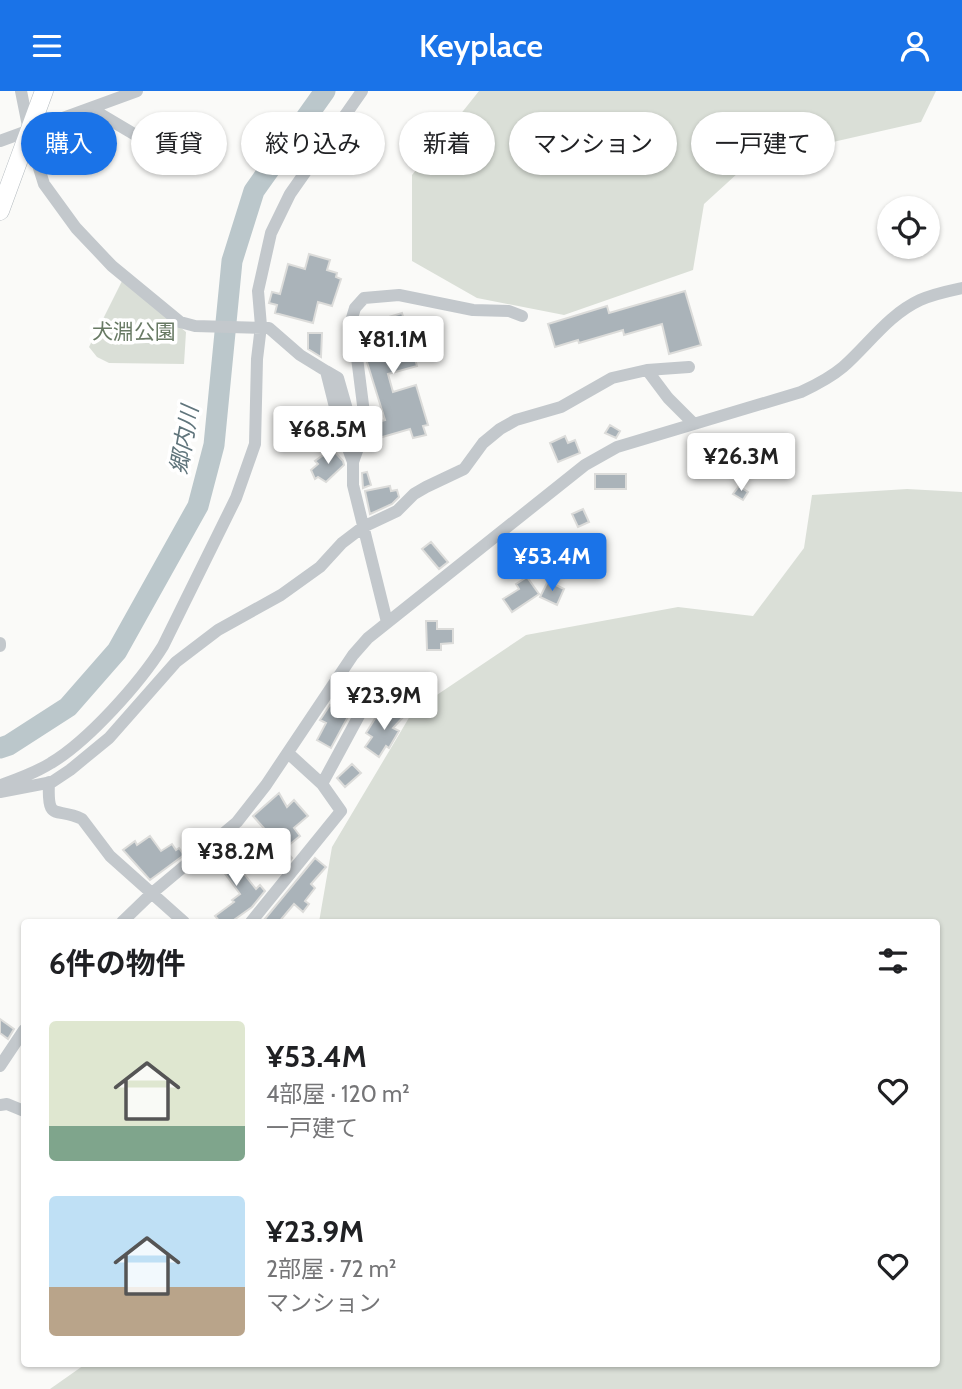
<!DOCTYPE html>
<html lang="ja">
<head>
<meta charset="utf-8">
<style>
  :root { --surface:#fff; --page:#f2f2f2; --text:#202124; --muted:#757577; --accent:#1a73e8 }
  body { margin:0; font-family:Cabin,"Noto Sans JP",sans-serif; background:var(--page); color:var(--text); height:100vh; display:flex; flex-direction:column; font-size:26px; white-space:nowrap }
  * { box-sizing:border-box; margin:0 }
  p { font-size:23px; color:var(--muted) }
  .icon { flex:none; width:38px; height:38px; fill:none; stroke:currentColor; stroke-width:2; stroke-linecap:round; stroke-linejoin:round }
  .map { position:relative; flex:1; overflow:hidden }
  .panel { position:absolute; left:21px; top:828px; width:919px; height:448px; display:flex; flex-direction:column; background:var(--surface); border-radius:7px; box-shadow:0 2px 5px #0004 }
  .panel>* { flex:none }
  .hud { position:absolute; left:21px; top:21px; width:920px; height:63px; display:flex; gap:14px }
  .buttons { position:absolute; left:877px; top:105px; display:grid; gap:14px }
  .buttons a { display:grid; place-items:center; width:63px; height:63px; border-radius:50%; background:var(--surface); box-shadow:0 2px 5px #0004; font-size:35px }
  .price { position:absolute; translate:-50% -60px; padding:0 16px; border-radius:7px; background:#fff; color:#222; font-size:23px; line-height:46px; filter:drop-shadow(0 2px 4px #0008) }
  .price::after { content:''; position:absolute; left:50%; top:42px; width:21px; height:16px; margin-left:-10px; background:inherit; clip-path:polygon(0 0,100% 0,50% 100%) }
  .price.active { background:var(--accent); color:#fff }
  ul { padding:0; list-style:none }
  li { display:flex; align-items:center; gap:21px; height:175px; padding:0 28px }
  li span { display:grid; place-items:center; flex:none; width:196px; height:140px; border-radius:7px; color:#555 }
  li>.icon { margin-inline-start:auto }
  span .icon { width:84px; height:84px; fill:#fffc; stroke-width:1 }
  li b { font-size:30px }
  h2 { display:flex; justify-content:space-between; align-items:center; height:84px; padding:0 28px; font-size:30px }
  .chip { padding:0 24px; border-radius:32px; background:var(--surface); box-shadow:0 2px 5px #0004; font-size:24px; line-height:63px }
  .chip.active { background:var(--accent); color:#fff }
  header { display:flex; justify-content:space-between; align-items:center; height:91px; padding:0 28px; background:var(--accent); color:#fff; font-size:32px; font-weight:600 }
  .map>svg:first-child { display:block }
  .green { fill:#dadfd7 }
  .lines { fill:none; stroke-linecap:round; stroke-linejoin:round }
  .river { stroke:#bbc7cb; stroke-width:21 }
  .building { fill:#aab3b9; stroke:#dcdcda; stroke-width:2 }
  .secondary-casing { stroke:#b3babf; stroke-width:19 }
  .street { stroke:#c3c8cc; stroke-width:12 }
  .secondary { stroke:#fff; stroke-width:18 }
  .labels { text-anchor:middle; dominant-baseline:central; stroke-width:7; stroke-linejoin:round; paint-order:stroke }
  .park-label { font-size:21px; fill:#687a64; stroke:#fff }
  .water-label { font-size:23px; font-style:italic; fill:#60757c; stroke:#fff }
</style>
</head>
<body>
<header><svg class="icon" aria-label="menu" viewBox="0 0 24 24"><path d="M4 6h16M4 12h16M4 18h16"/></svg>Keyplace<svg class="icon" aria-label="person" viewBox="0 0 24 24"><circle cx="12" cy="8" r="4"/><path d="M4 21q1-7 8-7t8 7"/></svg></header>
<div class="map">
<svg width="962" height="1298" viewBox="0 0 962 1298">
  <rect width="100%" height="100%" fill="#fafaf8"/>
  <path class="green" d="M 479,0 L 936,0 L 921,31 L 833,51 L 772,51 L 704,113 L 693,179 L 564,224 L 477,207 L 412,170 L 412,84 Z
    M 123,188 L 186,241 L 184,273 L 109,272 L 97,266 L 89,256 Z
    M 907,398 L 962,401 L 962,1298 L 50,1298 L 87,1272 L 936,1272 L 936,831 L 319,831 L 332,756 L 413,620 L 526,544 L 678,516 L 753,525 L 804,457 L 812,404 Z"/>
  <g class="lines">
    <path class="river" d="M 0,657 L 9,654 L 68,616 L 117,560 L 198,415 L 214,354 L 232,170 L 254,100 L 325,0"/>
  </g>
  <path class="building" d="M 309,163 L 330,169 L 327,179 L 337,182 L 336,186 L 341,188 L 332,215 L 318,211 L 313,232 L 275,222 L 277,214 L 269,212 L 272,201 L 280,203 L 288,173 L 305,178 Z
    M 685,200 L 701,254 L 669,263 L 662,233 L 624,244 L 623,239 L 579,252 L 578,249 L 555,256 L 548,233 L 607,215 L 609,222 Z
    M 402,222 L 417,275 L 388,283 L 393,301 L 416,294 L 428,334 L 423,335 L 426,344 L 413,347 L 410,338 L 379,347 L 374,332 L 385,329 L 366,268 L 362,234 Z
    M 308,242 L 322,242 L 321,266 L 308,258 Z
    M 610,334 L 620,340 L 616,347 L 605,342 Z
    M 565,345 L 568,352 L 575,349 L 580,362 L 558,371 L 550,352 Z
    M 332,358 L 343,370 L 344,374 L 326,391 L 318,386 L 315,388 L 311,379 L 318,373 L 315,370 Z
    M 367,381 L 371,394 L 363,397 L 362,382 Z
    M 595,383 L 626,383 L 626,398 L 595,398 Z
    M 390,395 L 391,400 L 397,399 L 399,406 L 392,413 L 370,423 L 365,400 Z
    M 739,395 L 748,401 L 743,409 L 733,403 Z
    M 583,418 L 589,431 L 578,436 L 572,423 Z
    M 431,451 L 448,471 L 439,478 L 422,458 Z
    M 527,486 L 539,503 L 512,521 L 503,508 L 519,498 L 516,493 Z
    M 548,490 L 564,498 L 557,514 L 540,506 Z
    M 426,530 L 437,530 L 437,538 L 453,538 L 453,552 L 441,553 L 441,559 L 427,559 Z
    M 330,614 L 349,624 L 331,657 L 317,649 L 326,632 L 320,629 Z
    M 398,616 L 406,623 L 393,637 L 399,640 L 389,657 L 386,655 L 379,666 L 365,656 L 372,646 L 366,642 L 376,626 L 384,631 Z
    M 352,673 L 361,682 L 345,696 L 337,687 Z
    M 279,702 L 287,716 L 294,709 L 308,725 L 294,737 L 300,745 L 284,758 L 292,767 L 282,779 L 273,768 L 271,770 L 257,753 L 269,743 L 253,725 Z
    M 150,745 L 161,760 L 172,753 L 176,759 L 179,757 L 184,764 L 150,789 L 123,759 L 135,750 L 137,754 Z
    M 222,755 L 256,798 L 260,794 L 265,800 L 252,816 L 231,831 L 220,831 L 215,825 L 234,811 L 232,809 L 240,803 L 211,764 Z
    M 315,767 L 326,776 L 311,793 L 315,797 L 305,810 L 309,813 L 303,821 L 294,813 L 279,831 L 266,831 L 264,829 Z
    M 0,928 L 14,938 L 8,948 L 0,942 Z"/>
  <g class="lines">
    <defs>
      <path id="secondary" d="M 0,120 L 44,0"/>
    </defs>
    <use href="#secondary" class="secondary-casing"/>
    <path class="street" d="M 21,0 L 32,55 L 44,93 L 76,137 L 112,175 L 180,231 L 195,235 L 269,237 L 300,264 L 326,280 L 340,336 L 353,371 L 353,394 L 387,531
      M 90,17 L 144,49 L 157,49 L 186,67
      M 0,50 L 137,0
      M 647,279 L 668,307 L 694,333
      M 326,280 L 338,287 L 358,357 L 353,371
      M 349,327 L 364,322 L 352,227 L 355,217 L 364,207 L 399,204 L 473,219 L 509,220 L 522,225
      M 0,552 L 0,555
      M 288,662 L 322,693
      M 49,691 C 47,733 56,715 82,728 L 110,765 L 184,831
      M 1,694 C 18,688 35,682 51,672 C 88,650 140,592 163,555 L 236,407 L 255,353 L 257,268 L 261,235 L 258,200 L 271,142 L 290,103 L 362,0
      M 0,701 L 52,691 L 70,679 L 109,647 L 176,571 L 218,539 L 281,504 L 320,476 L 342,452 L 363,436 L 397,420 L 414,403 L 426,396 L 464,378 L 483,352 L 500,338 L 516,329 L 561,316 L 612,287 L 647,279 L 689,276
      M 122,831 L 151,803 L 237,731 L 266,694 L 353,564 L 368,547 L 585,374 L 617,356 L 801,301 C 816,294 830,287 843,276 C 869,253 888,224 920,209 C 933,203 948,200 962,197
      M 251,831 L 341,720 L 322,693 L 361,621 L 358,613 L 331,597
      M 0,975 L 24,939
      M 0,1014 L 7,1013 L 24,1020"/>
    <use href="#secondary" class="secondary"/>
  </g>
  <g class="labels">
    <g class="park-label">
      <text x="134" y="240">犬淵公園</text>
    </g>
    <g class="water-label">
      <text transform="translate(184 349) rotate(-80)">郷内川</text>
    </g>
  </g>
</svg>
<div class="buttons">
<a><svg class="icon" aria-label="locate" viewBox="0 0 24 24"><circle cx="12" cy="12" r="6"/><path d="M12 2v4M12 18v4M2 12h4M18 12h4"/></svg></a>
</div>
<b class="price" style="left:393px;top:285px">¥81.1M</b>
<b class="price" style="left:328px;top:375px">¥68.5M</b>
<b class="price" style="left:741px;top:402px">¥26.3M</b>
<b class="price active" style="left:552px;top:502px">¥53.4M</b>
<b class="price" style="left:384px;top:641px">¥23.9M</b>
<b class="price" style="left:236px;top:797px">¥38.2M</b>
<div class="hud">
<a class="chip active">購入</a>
<a class="chip">賃貸</a>
<a class="chip">絞り込み</a>
<a class="chip">新着</a>
<a class="chip">マンション</a>
<a class="chip">一戸建て</a>
</div>
<section class="panel">
<h2>6件の物件<svg class="icon" aria-label="filters" viewBox="0 0 24 24"><path d="M4 7h16M4 17h16"/><circle cx="9" cy="7" r="2"/><circle cx="15" cy="17" r="2"/></svg></h2>
<ul>
<li><span style="background:linear-gradient(#dfe7d0 75%,#7fa58c 0)"><svg class="icon" aria-label="home" viewBox="0 0 24 24"><path d="M3 11l9-7 9 7M6 9v11h12V9"/></svg></span><div><b>¥53.4M</b><p>4部屋 · 120 m²</p><p>一戸建て</p></div><svg class="icon" aria-label="heart" viewBox="0 0 24 24"><path d="M12 20l-8-8c-3-5 5-10 8-4 3-6 11-1 8 4z"/></svg></li>
<li><span style="background:linear-gradient(#bfe0f5 65%,#b9a48a 0)"><svg class="icon" aria-label="home" viewBox="0 0 24 24"><path d="M3 11l9-7 9 7M6 9v11h12V9"/></svg></span><div><b>¥23.9M</b><p>2部屋 · 72 m²</p><p>マンション</p></div><svg class="icon" aria-label="heart" viewBox="0 0 24 24"><path d="M12 20l-8-8c-3-5 5-10 8-4 3-6 11-1 8 4z"/></svg></li>
</ul>
</section>
</div>
</body>
</html>
